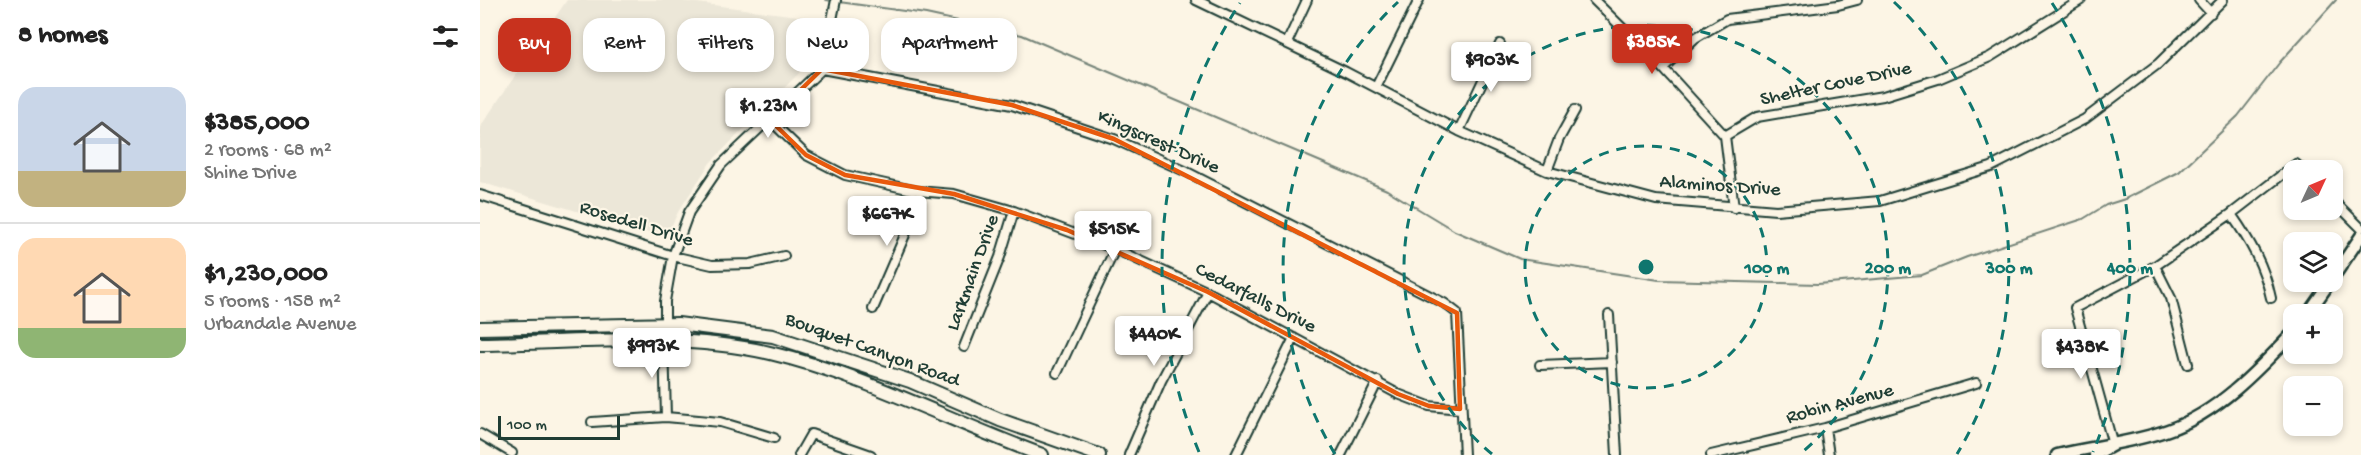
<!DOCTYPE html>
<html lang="en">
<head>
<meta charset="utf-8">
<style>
  :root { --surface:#fff; --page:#f2f2f2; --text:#222; --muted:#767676; --line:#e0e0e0; --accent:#c8321e }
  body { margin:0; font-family:"Gochi Hand",sans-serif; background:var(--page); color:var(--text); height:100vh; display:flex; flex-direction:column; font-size:22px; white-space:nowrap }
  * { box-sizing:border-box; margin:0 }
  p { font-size:20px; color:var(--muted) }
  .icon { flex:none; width:33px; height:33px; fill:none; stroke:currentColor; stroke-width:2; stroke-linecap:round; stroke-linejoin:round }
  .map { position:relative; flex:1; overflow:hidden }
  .side { display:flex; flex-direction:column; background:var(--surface); width:480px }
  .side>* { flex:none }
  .hud { position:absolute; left:18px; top:18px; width:570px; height:54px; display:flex; gap:12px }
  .needle { width:39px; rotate:46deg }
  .buttons { position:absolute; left:1803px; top:160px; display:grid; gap:12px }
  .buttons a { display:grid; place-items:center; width:60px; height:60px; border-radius:12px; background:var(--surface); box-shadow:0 3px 9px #0003; font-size:30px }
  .scale { position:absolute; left:18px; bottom:15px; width:122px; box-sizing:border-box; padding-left:6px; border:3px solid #1f3d34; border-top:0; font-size:16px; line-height:21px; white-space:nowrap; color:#1f3d34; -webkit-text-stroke:4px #fcf5e5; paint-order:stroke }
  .price { position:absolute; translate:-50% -51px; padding:0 14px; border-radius:6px; background:#fff; color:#222; font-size:20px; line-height:39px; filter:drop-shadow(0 2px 3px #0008) }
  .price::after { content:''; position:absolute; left:50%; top:36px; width:18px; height:14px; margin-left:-9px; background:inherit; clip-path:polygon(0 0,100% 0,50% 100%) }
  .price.active { background:var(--accent); color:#fff }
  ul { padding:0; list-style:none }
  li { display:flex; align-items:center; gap:18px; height:150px; padding:0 18px }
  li+li { border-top:2px solid var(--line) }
  li span { display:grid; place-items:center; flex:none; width:168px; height:120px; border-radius:18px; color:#555 }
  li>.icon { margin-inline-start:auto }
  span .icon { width:72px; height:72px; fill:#fffc; stroke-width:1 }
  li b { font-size:26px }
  h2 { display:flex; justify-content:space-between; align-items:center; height:72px; padding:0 18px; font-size:26px }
  .pill { padding:0 21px; border-radius:18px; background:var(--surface); box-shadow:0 3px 9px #0003; font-size:21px; line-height:54px }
  .pill.active { background:var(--accent); color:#fff }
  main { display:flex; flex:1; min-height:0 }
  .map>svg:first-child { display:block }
  .built { fill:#ece7d8 }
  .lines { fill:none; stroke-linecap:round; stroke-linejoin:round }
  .stream { stroke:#758479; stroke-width:2 }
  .street-casing { stroke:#1f3d34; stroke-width:12 }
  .secondary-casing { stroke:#1f3d34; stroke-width:15 }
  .primary-casing { stroke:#1f3d34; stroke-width:16 }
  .street { stroke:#fcf5e5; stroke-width:8 }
  .secondary { stroke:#fcf5e5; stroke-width:10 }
  .primary { stroke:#fcf5e5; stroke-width:12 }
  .marked { fill:none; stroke:#e8590c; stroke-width:4.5; stroke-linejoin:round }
  .ring { fill:none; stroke:#0f766e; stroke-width:3; stroke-dasharray:10 8 }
  .labels { text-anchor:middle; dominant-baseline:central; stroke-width:4.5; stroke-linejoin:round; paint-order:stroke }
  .street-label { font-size:20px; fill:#1f3d34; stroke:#fcf5e5 }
  .centre { fill:#0f766e; stroke:#fcf5e5; stroke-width:3 }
  .ring-label { font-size:18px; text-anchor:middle; font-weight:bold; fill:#0f766e; stroke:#fcf5e5; stroke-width:4.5; stroke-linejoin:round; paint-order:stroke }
</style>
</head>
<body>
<main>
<section class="side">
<h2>8 homes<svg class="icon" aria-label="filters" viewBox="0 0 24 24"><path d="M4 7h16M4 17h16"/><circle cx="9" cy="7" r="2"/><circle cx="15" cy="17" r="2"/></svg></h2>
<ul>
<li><span style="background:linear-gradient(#c9d6e8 70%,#c2b280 0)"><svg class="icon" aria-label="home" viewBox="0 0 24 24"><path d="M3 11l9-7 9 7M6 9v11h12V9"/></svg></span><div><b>$385,000</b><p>2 rooms · 68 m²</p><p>Shine Drive</p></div></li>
<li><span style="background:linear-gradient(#ffd9b3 75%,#8fb573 0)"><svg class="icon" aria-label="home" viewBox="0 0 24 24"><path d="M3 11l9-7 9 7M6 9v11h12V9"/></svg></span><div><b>$1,230,000</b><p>5 rooms · 158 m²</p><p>Urbandale Avenue</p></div></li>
</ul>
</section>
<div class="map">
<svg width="1881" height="455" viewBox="0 0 1881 455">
  <rect width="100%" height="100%" fill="#fcf5e5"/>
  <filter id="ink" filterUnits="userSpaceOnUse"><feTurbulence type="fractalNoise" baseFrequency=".0167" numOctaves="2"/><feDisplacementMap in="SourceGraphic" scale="12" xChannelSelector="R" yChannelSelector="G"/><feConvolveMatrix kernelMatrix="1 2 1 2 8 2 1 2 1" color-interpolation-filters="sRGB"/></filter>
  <g filter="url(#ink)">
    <path class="built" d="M 87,0 L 194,0 L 341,19 L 336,43 L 326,66 L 230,163 L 198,212 L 186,238 L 0,182 L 0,127 Z"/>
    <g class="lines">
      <path class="stream" d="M 346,0 L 353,1
        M 359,2 L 446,14 L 542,35 L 907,190 L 975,231 L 1040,259 L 1179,280 L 1338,284 L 1442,275 L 1487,257 L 1603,219 L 1626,205 L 1645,199 L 1699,172 L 1758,116 L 1800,62 L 1856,0"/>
      <defs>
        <path id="street" d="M 716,0 L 866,72 L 979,131 L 1067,171 L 1176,200 L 1296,210 L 1400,201 L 1511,167 L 1605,119 L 1678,64 L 1743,0
          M 1114,0 L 1183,68 L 1245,136 L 1254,208
          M 1719,0 L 1731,13
          M 807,43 L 827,0
          M 1183,68 L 1215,38 L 1247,19 L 1358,5 L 1377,0
          M 342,69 L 532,105 L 634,139 L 707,172 L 964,303 L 977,313 L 984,455
          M 896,87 L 939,0
          M 290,120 L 326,155 L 365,175 L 437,191 L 474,194 L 534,211 L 635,249 L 728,292 L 918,394 L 949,406 L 980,409
          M 979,131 L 1020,44
          M 1245,136 L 1277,117 L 1403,96 L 1458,79 L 1510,57 L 1601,0
          M 1067,171 L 1079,139 L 1095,110
          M 0,195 L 193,256 L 232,265 L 270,264 L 304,256
          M 1852,199 L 1881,228
          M 1751,214 C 1770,241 1784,265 1791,298
          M 1675,266 L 1691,298 L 1708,364
          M 393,309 L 431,221 L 437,191
          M 1129,315 L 1137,455
          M 185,324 L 185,301 L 193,256 L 209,212 L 241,165 L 342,69 L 356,0
          M 184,341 L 186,417
          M 484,347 L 520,257 L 534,211
          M 1060,365 L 1132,362
          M 577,373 L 635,249
          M 112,422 L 186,417 L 240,422 L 294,438
          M 1345,428 L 1349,455
          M 0,434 L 32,453
          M 1633,445 L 1595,308 L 1675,266 L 1751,214 L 1816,164 L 1824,171
          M 319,455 L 331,434 L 391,455
          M 649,455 L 681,381 L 728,292
          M 756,455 L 814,338
          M 861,455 L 898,381
          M 1231,455 L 1345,428 L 1496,383"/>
        <path id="secondary" d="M 1852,279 L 1881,236
          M 1827,315 L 1850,282
          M 1577,455 C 1614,446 1652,443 1688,430 C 1738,413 1779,369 1814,332
          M 1615,455 L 1633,445"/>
        <path id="primary" d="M 0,328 L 198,324 L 293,336 L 430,381 L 520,420 L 619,455
          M 0,344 C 95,343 196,332 290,353 C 384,375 472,422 562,455"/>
      </defs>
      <use href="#street" class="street-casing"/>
      <use href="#secondary" class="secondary-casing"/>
      <use href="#primary" class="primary-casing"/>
      <use href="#street" class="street"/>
      <use href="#secondary" class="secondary"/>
      <use href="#primary" class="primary"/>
    </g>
  </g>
  <path class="marked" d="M 342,69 L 532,105 L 634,139 L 977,313 L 980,409 L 949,406 L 918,394 L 728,292 L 587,230 L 474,194 L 365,175 L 326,155 L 290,120 Z"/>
  <g class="ring">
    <circle cx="1166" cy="267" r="121"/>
    <path d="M1012 454A242 242 0 1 1 1320 454"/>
    <path d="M855 454A363 363 0 0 1 918 2M1414 2A363 363 0 0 1 1477 454"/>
    <path d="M719 452A484 484 0 0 1 760 3M1572 3A484 484 0 0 1 1613 452"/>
  </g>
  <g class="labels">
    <g class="street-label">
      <text transform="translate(1356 85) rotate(-12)">Shelter Cove Drive</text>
      <text transform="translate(678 143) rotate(24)">Kingscrest Drive</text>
      <text transform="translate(1240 187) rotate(4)">Alaminos Drive</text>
      <text transform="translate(156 225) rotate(17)">Rosedell Drive</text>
      <text transform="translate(494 273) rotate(-70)">Larkmain Drive</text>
      <text transform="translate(775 299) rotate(27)">Cedarfalls Drive</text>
      <text transform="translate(392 351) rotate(20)">Bouquet Canyon Road</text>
      <text transform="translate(1360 405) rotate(-15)">Robin Avenue</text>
    </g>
  </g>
  <circle cx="1166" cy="267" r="9" class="centre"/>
  <g class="ring-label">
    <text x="1287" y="273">100 m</text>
    <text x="1408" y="273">200 m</text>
    <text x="1529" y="273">300 m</text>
    <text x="1650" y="273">400 m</text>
  </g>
</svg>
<div class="buttons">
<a><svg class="needle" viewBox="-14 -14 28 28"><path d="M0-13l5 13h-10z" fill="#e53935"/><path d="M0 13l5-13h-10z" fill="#767676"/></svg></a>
<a><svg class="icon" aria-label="layers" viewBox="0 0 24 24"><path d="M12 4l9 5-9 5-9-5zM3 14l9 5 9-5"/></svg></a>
<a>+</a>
<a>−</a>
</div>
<div class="scale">100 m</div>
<b class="price active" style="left:1172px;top:75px">$385K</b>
<b class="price" style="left:1011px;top:93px">$903K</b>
<b class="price" style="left:288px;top:139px">$1.23M</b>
<b class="price" style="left:407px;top:247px">$667K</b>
<b class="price" style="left:633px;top:262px">$515K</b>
<b class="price" style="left:674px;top:367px">$440K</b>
<b class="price" style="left:172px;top:379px">$993K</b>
<b class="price" style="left:1601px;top:380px">$438K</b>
<div class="hud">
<a class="pill active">Buy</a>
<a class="pill">Rent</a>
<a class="pill">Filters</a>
<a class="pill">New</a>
<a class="pill">Apartment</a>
</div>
</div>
</main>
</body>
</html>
